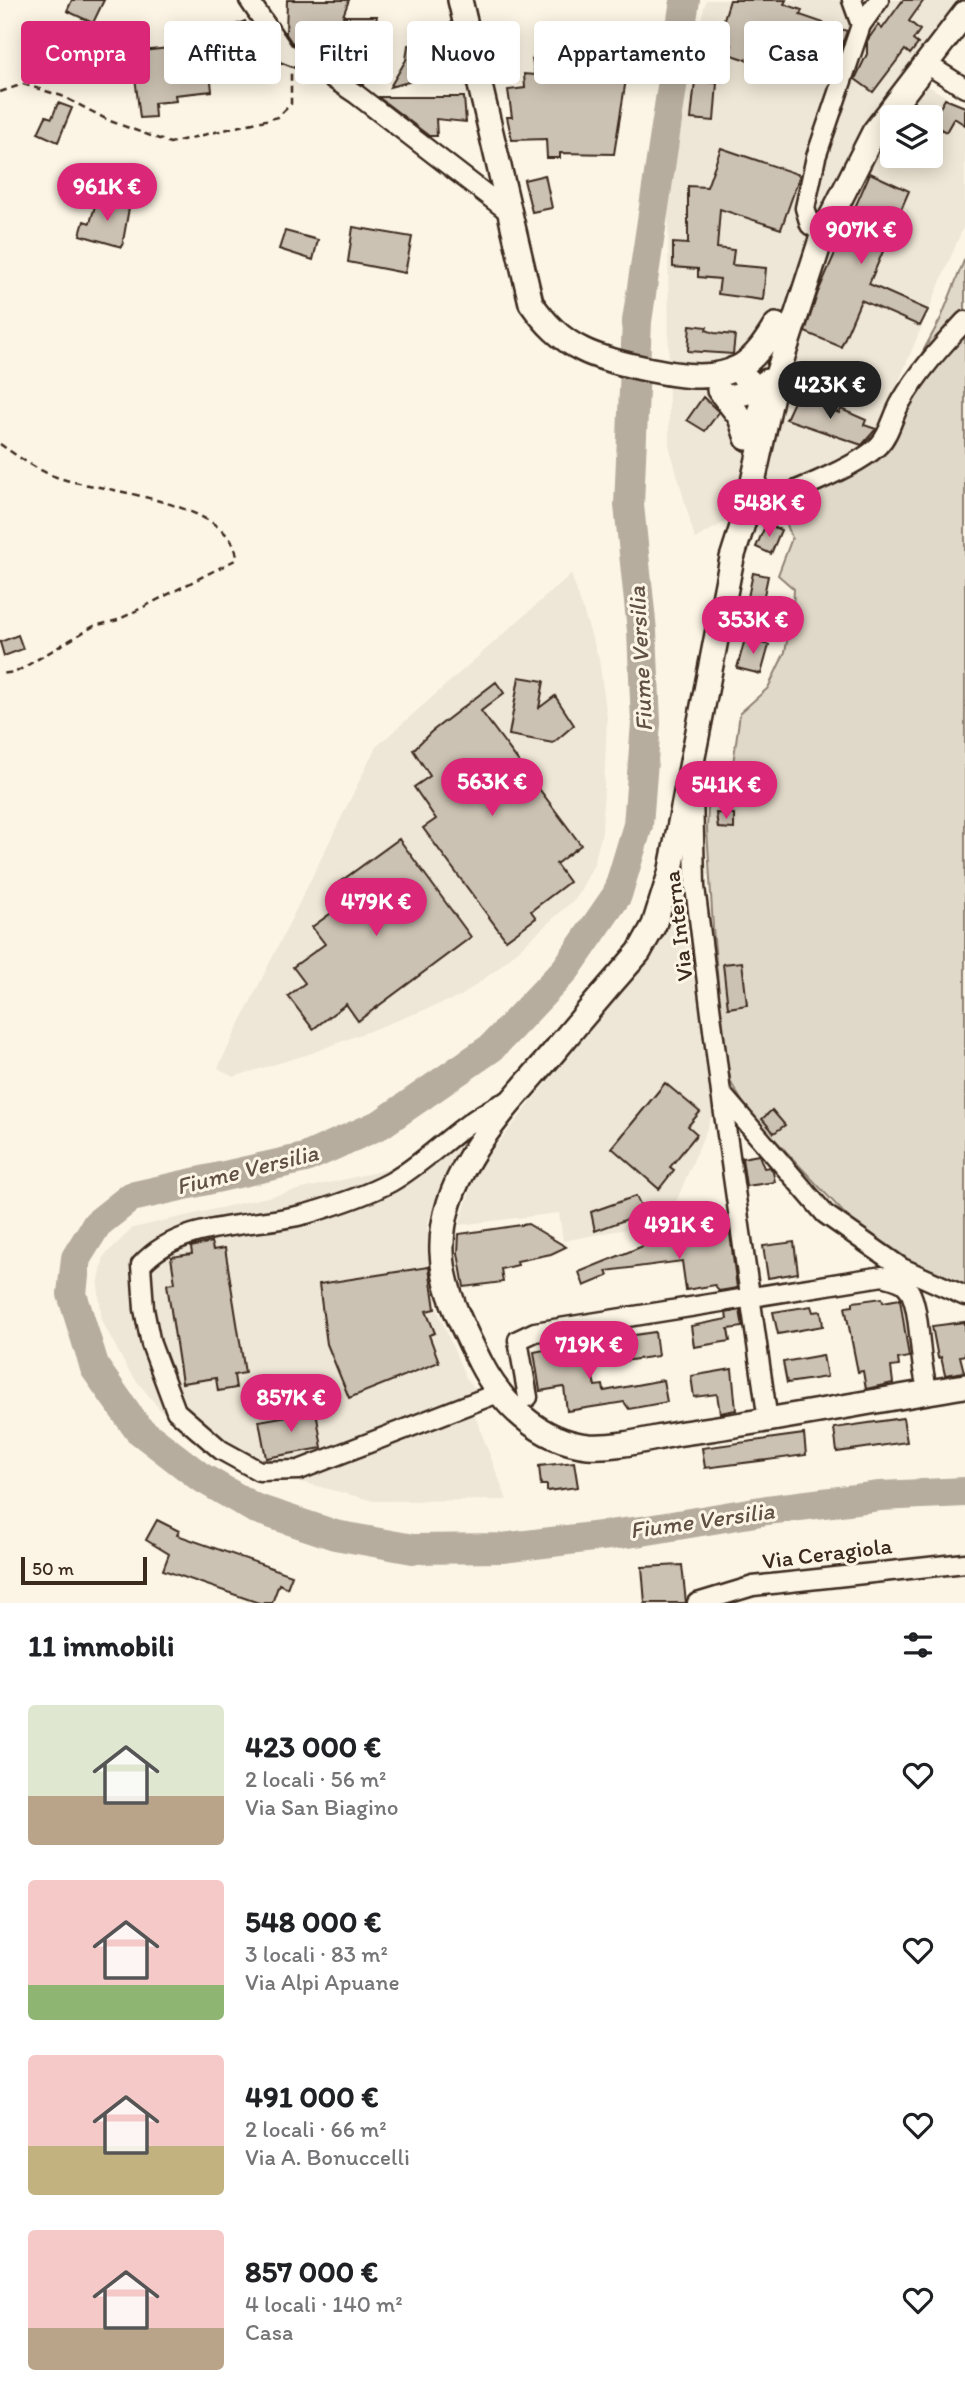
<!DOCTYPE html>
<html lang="it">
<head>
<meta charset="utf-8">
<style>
  :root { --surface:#fff; --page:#f2f2f2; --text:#202124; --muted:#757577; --accent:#db2777 }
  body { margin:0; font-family:Itim,sans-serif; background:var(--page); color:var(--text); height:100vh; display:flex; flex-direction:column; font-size:26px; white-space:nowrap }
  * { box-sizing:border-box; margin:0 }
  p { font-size:23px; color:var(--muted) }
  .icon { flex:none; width:38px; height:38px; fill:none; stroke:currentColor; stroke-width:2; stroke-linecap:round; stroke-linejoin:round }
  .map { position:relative; height:1603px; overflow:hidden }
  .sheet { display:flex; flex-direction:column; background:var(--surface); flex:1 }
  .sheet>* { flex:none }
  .banner { position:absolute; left:21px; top:21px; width:924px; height:63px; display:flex; gap:14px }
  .tools { position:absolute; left:880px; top:105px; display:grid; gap:14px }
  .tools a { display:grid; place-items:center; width:63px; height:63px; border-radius:7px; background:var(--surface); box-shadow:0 4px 18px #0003; font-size:35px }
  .scale { position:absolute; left:21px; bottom:18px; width:126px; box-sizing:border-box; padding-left:7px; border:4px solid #3b2a1e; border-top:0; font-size:19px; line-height:24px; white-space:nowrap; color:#3b2a1e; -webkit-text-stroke:5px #fcf5e5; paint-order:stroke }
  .price { position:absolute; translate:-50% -60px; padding:0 16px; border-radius:24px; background:var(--accent); color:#fff; font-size:23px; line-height:46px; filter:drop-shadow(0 2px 4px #0008) }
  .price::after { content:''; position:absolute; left:50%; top:42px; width:21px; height:16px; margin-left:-10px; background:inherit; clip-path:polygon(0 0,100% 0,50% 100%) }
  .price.on { background:#222; color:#fff }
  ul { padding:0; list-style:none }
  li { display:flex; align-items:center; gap:21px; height:175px; padding:0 28px }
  li span { display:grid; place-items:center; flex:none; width:196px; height:140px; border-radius:7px; color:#555 }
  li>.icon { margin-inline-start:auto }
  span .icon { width:84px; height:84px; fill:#fffc; stroke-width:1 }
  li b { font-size:30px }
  h2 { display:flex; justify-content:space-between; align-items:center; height:84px; padding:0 28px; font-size:30px }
  .chip { padding:0 24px; border-radius:7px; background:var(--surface); box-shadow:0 4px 18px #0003; font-size:24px; line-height:63px }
  .chip.on { background:var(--accent); color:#fff }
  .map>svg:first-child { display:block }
  .built { fill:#eee6d6; fill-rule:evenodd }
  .green { fill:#e0d8c8; stroke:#8e8173; stroke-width:2 }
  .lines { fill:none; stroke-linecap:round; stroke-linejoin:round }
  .river { stroke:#b7ad9e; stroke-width:30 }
  .building { fill:#ccc2b3; stroke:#3b2a1e; stroke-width:2 }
  .minor-casing { stroke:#3b2a1e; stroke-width:23 }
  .major-casing { stroke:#3b2a1e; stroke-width:28 }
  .path { stroke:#3b2a1e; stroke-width:2.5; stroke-dasharray:7 5; stroke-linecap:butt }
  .minor { stroke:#fcf5e5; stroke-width:18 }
  .major { stroke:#fcf5e5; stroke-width:23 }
  .labels { text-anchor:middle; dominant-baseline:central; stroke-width:6; stroke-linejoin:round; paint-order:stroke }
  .street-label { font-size:23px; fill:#3b2a1e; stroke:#fcf5e5 }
  .water-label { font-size:24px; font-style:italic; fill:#605144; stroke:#fcf5e5 }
</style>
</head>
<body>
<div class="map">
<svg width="965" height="1603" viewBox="0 0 965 1603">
  <rect width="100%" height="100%" fill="#fcf5e5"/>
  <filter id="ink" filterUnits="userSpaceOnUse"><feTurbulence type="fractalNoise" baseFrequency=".0143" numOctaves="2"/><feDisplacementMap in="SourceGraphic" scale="14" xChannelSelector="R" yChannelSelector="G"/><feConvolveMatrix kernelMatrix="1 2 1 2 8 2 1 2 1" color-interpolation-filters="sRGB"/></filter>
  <g filter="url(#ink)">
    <path class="built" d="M 706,0 L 959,0 L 905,72 L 965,108 L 965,223 L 871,448 L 769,497 L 695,539 L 669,445 L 668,151 ZM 892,117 L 931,117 L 931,156 L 892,156 Z
      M 571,574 L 599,659 L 607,718 L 602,832 L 594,864 L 577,897 L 496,970 L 461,996 L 309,1054 L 233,1077 L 218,1068 L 376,747 Z
      M 686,871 L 715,1109 L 668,1221 L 563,1241 L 559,1213 L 459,1225 L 475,1176 L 484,1161 L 650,954 Z
      M 496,1095 L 464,1141 L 442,1180 L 427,1225 L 437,1309 L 466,1378 L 490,1405 L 473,1411 L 507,1500 L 374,1501 L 278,1476 L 161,1411 L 128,1370 L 102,1321 L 98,1285 L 104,1256 L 133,1228 L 398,1167 L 464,1113 Z"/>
    <path class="green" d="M 965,258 L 965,1289 L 913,1266 L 856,1226 L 748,1111 L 731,1083 L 723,1039 L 713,928 L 707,829 L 710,771 L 733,764 L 740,713 L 768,688 L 785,652 L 793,610 L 794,589 L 778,575 L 792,538 L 784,517 L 769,497 L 871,448 L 941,318 Z"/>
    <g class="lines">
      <path class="river" d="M 685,0 L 637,321 L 629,505 L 642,631 L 646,723 L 638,825 L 617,895 L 566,969 L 491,1048 L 381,1124 L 305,1158 L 131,1197 L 97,1224 L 76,1258 L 72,1294 L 95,1368 L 138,1429 L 199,1476 L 254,1508 L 335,1535 L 413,1549 L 502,1548 L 642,1531 L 767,1510 L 880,1496 L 965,1492"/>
    </g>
    <path class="building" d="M 72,0 L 104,0 L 93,23 L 67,11 Z
      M 287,0 L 349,0 L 343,16 L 377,16 L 363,85 L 330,63 L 336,54 L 313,52 L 304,48 L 305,43 L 292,43 L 286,34 Z
      M 730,0 L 786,0 L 784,4 L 802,10 L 800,15 L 847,31 L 840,50 L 810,39 L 798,76 L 729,54 L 732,45 L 724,42 L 726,36 L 719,35 Z
      M 903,0 L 924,0 L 909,21 L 920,30 L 913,40 L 918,44 L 910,54 L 905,50 L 873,92 L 855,79 L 867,54 L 867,41 L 878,25 L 882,29 Z
      M 245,21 L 254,41 L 231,52 L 225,38 L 233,35 L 230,27 Z
      M 606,34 L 605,73 L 627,73 L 614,154 L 560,153 L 560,158 L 547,158 L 546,139 L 512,140 L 507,117 L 512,117 L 508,90 L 525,88 L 524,74 L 535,75 L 532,59 L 551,57 L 552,65 L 577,64 L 576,35 Z
      M 454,36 L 462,68 L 390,87 L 406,60 L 408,45 L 437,54 L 433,42 Z
      M 207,44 L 212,91 L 175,95 L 176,101 L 154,103 L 155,117 L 140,118 L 132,52 Z
      M 695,81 L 717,83 L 714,121 L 691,119 Z
      M 378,97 L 464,97 L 466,122 L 436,119 L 437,136 L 429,136 Z
      M 945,99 L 965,107 L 965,125 L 954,118 L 946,132 L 931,123 Z
      M 58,103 L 72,108 L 58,142 L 38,133 L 46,116 L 52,118 Z
      M 721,148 L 800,175 L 781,229 L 720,209 L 717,248 L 734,250 L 732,265 L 766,268 L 763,300 L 718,294 L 720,279 L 698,277 L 698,269 L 673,267 L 673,243 L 688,244 L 688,186 L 707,187 Z
      M 870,173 L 909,191 L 869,284 L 928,310 L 920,326 L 861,300 L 841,347 L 805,332 L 818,292 Z
      M 545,175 L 552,208 L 532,212 L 524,180 Z
      M 97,199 L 129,208 L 122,247 L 80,235 L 84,221 L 90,223 Z
      M 353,227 L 412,237 L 405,273 L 348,262 Z
      M 285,231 L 318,240 L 313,260 L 279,249 Z
      M 690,325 L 707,327 L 706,330 L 714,333 L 735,335 L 733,354 L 688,351 Z
      M 797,395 L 839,413 L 841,409 L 866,420 L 864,425 L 876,429 L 862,445 L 786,419 Z
      M 703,397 L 719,412 L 705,431 L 687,420 Z
      M 766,524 L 781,530 L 771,554 L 756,547 Z
      M 753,573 L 768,576 L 755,638 L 740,636 Z
      M 18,635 L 23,649 L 4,656 L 0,642 Z
      M 745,639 L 769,645 L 761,674 L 737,668 Z
      M 519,677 L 544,681 L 539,708 L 555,696 L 574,725 L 553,743 L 509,735 Z
      M 496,682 L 504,693 L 481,711 L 581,845 L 556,864 L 569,882 L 531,911 L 536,918 L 506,940 L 423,828 L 436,819 L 414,787 L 430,776 L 413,750 L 431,732 Z
      M 716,813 L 734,814 L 734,829 L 718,828 Z
      M 399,839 L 471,937 L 358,1021 L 346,1004 L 313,1029 L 288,996 L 305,983 L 293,967 L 325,944 L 312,927 L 345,903 L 333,887 Z
      M 742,962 L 747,1005 L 728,1008 L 723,964 Z
      M 665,1083 L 700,1112 L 688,1126 L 697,1134 L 670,1167 L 674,1170 L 659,1189 L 612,1148 Z
      M 772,1110 L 785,1125 L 774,1133 L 762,1119 Z
      M 759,1155 L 764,1168 L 770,1167 L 773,1172 L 775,1182 L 746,1186 L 742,1158 Z
      M 636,1196 L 644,1213 L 595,1231 L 591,1212 Z
      M 528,1224 L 566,1247 L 551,1254 L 517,1261 L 518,1265 L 501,1269 L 503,1282 L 464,1287 L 458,1253 L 459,1234 Z
      M 730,1233 L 737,1288 L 719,1291 L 715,1285 L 686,1290 L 682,1261 L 606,1271 L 608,1276 L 584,1286 L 579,1272 L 660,1239 L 660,1243 Z
      M 211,1242 L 213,1250 L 225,1248 L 245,1373 L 234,1375 L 236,1388 L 218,1391 L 216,1378 L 182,1383 L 167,1284 L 175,1283 L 171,1257 L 192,1254 L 191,1247 Z
      M 794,1242 L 798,1273 L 768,1278 L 763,1246 Z
      M 429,1267 L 435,1309 L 426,1311 L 435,1333 L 429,1335 L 439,1362 L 349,1398 L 327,1344 L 319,1284 Z
      M 882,1298 L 883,1302 L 900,1299 L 909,1357 L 898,1359 L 899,1366 L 891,1367 L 893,1383 L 866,1389 L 863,1371 L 858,1372 L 845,1307 L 853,1306 L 853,1302 Z
      M 811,1306 L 813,1312 L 821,1311 L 823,1326 L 778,1334 L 773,1312 Z
      M 740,1310 L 743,1327 L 728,1329 L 730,1341 L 694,1347 L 691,1326 L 727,1319 L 726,1313 Z
      M 965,1322 L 965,1355 L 960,1356 L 964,1372 L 945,1375 L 941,1357 L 938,1358 L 932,1326 Z
      M 655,1332 L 658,1356 L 617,1362 L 614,1338 Z
      M 585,1342 L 595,1386 L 603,1385 L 604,1391 L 663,1380 L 667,1402 L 629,1409 L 624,1402 L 567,1411 L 564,1387 L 540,1391 L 534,1352 Z
      M 823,1355 L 827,1377 L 787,1383 L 783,1362 Z
      M 732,1369 L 736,1410 L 720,1413 L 717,1394 L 694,1397 L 691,1376 Z
      M 316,1411 L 322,1448 L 266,1458 L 259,1421 Z
      M 903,1418 L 907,1442 L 837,1452 L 834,1428 Z
      M 804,1434 L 806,1455 L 705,1468 L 702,1448 Z
      M 574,1462 L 578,1487 L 547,1491 L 547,1485 L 541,1485 L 539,1466 Z
      M 157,1520 L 179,1531 L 177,1535 L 292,1575 L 287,1588 L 279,1584 L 272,1603 L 259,1603 L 163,1570 L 169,1554 L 146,1540 Z
      M 682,1565 L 686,1603 L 645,1603 L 642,1567 Z"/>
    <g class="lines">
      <defs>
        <path id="minor" d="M 249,0 L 285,53 L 308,62 L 356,94 L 509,212
          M 861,25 L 879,0
          M 925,63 L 965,88
          M 823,233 L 810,225 L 805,208 L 816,157 L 861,25 L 852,0
          M 748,506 C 777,500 860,466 879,445 C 890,434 893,415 901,402 C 918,372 942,346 965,321
          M 693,789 L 695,887 L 721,1093 L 768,1421
          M 721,1093 L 825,1214 L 902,1268 L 965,1296
          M 498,1393 L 299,1470 L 259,1471 L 221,1450 L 176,1411 L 151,1344 L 144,1309 L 141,1265 C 181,1220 252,1228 306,1214 C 330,1207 369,1194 391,1182 C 433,1158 464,1118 510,1100
          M 528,1397 L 518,1340 L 535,1332 L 883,1276 C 889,1278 899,1280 904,1284 C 923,1298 917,1367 929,1392
          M 697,1603 L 753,1586 L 965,1563"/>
        <path id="major" d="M 460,0 L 531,303 C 545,323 560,339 583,350 C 607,362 672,376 699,376 C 712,376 729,373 741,366 C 757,356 766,341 776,325
          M 965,13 L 874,132 L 823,233 L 775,381 L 746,514 L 732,558 L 670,874 L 654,925 L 639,952 C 610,985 581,1019 553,1053 C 506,1108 439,1174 442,1252 C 443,1290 463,1328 480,1362 C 501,1403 539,1441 588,1446 C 620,1448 651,1438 683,1433 C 777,1420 871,1401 965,1386
          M 734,369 C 752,381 765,393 760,416
          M 719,390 L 740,417 L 747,438
          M 727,398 L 758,389 L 767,381"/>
      </defs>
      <use href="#minor" class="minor-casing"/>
      <use href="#major" class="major-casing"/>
      <path class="path" d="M 0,92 L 23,84 L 62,96 L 110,121 L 170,143 L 278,117 L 291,104 L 291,73
        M 0,444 C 20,458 42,474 66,480 C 108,491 235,504 237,559 L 118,620 L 94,626 L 16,672 L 0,674"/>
      <use href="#minor" class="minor"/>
      <use href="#major" class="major"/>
    </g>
  </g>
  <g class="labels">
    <g class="street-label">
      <text transform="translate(678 926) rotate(-97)">Via Interna</text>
      <text transform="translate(827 1553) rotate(-7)">Via Ceragiola</text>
    </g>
    <g class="water-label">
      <text transform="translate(640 659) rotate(-93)">Fiume Versilia</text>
      <text transform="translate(247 1169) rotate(-14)">Fiume Versilia</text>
      <text transform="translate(702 1520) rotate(-8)">Fiume Versilia</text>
    </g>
  </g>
</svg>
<div class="tools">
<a><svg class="icon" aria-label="layers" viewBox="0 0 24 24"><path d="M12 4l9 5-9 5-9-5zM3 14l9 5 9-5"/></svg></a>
</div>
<div class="scale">50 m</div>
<b class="price" style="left:107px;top:223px">961K €</b>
<b class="price" style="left:861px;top:266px">907K €</b>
<b class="price on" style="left:830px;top:421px">423K €</b>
<b class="price" style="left:769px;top:539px">548K €</b>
<b class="price" style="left:753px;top:656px">353K €</b>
<b class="price" style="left:492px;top:818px">563K €</b>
<b class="price" style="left:726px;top:821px">541K €</b>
<b class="price" style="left:376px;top:938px">479K €</b>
<b class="price" style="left:679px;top:1261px">491K €</b>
<b class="price" style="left:589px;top:1381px">719K €</b>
<b class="price" style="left:291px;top:1434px">857K €</b>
<div class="banner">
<a class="chip on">Compra</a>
<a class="chip">Affitta</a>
<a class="chip">Filtri</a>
<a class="chip">Nuovo</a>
<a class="chip">Appartamento</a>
<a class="chip">Casa</a>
</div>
</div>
<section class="sheet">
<h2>11 immobili<svg class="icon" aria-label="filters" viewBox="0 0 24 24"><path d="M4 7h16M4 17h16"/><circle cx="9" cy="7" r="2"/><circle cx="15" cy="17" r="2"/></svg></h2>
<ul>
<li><span style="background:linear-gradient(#dfe7d0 65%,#b9a48a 0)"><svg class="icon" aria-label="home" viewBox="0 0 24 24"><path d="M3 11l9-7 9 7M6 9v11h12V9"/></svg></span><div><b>423 000 €</b><p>2 locali · 56 m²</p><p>Via San Biagino</p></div><svg class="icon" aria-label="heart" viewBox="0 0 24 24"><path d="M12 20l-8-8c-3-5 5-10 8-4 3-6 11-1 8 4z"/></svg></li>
<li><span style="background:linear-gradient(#f6c9c9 75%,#8fb573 0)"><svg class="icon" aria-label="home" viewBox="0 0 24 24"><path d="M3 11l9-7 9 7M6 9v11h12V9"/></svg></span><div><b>548 000 €</b><p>3 locali · 83 m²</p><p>Via Alpi Apuane</p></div><svg class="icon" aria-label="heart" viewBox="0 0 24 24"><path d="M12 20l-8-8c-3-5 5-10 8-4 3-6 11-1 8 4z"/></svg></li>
<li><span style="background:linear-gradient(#f6c9c9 65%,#c2b280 0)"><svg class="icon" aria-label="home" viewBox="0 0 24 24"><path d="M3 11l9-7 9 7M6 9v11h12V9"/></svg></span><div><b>491 000 €</b><p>2 locali · 66 m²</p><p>Via A. Bonuccelli</p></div><svg class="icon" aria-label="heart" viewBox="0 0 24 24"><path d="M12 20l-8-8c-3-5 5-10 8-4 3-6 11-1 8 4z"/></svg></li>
<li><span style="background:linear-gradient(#f6c9c9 70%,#b9a48a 0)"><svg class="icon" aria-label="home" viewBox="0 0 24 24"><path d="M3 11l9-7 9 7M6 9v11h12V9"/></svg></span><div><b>857 000 €</b><p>4 locali · 140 m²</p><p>Casa</p></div><svg class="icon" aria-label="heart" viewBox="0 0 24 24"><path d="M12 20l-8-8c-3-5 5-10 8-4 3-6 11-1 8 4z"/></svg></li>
</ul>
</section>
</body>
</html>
